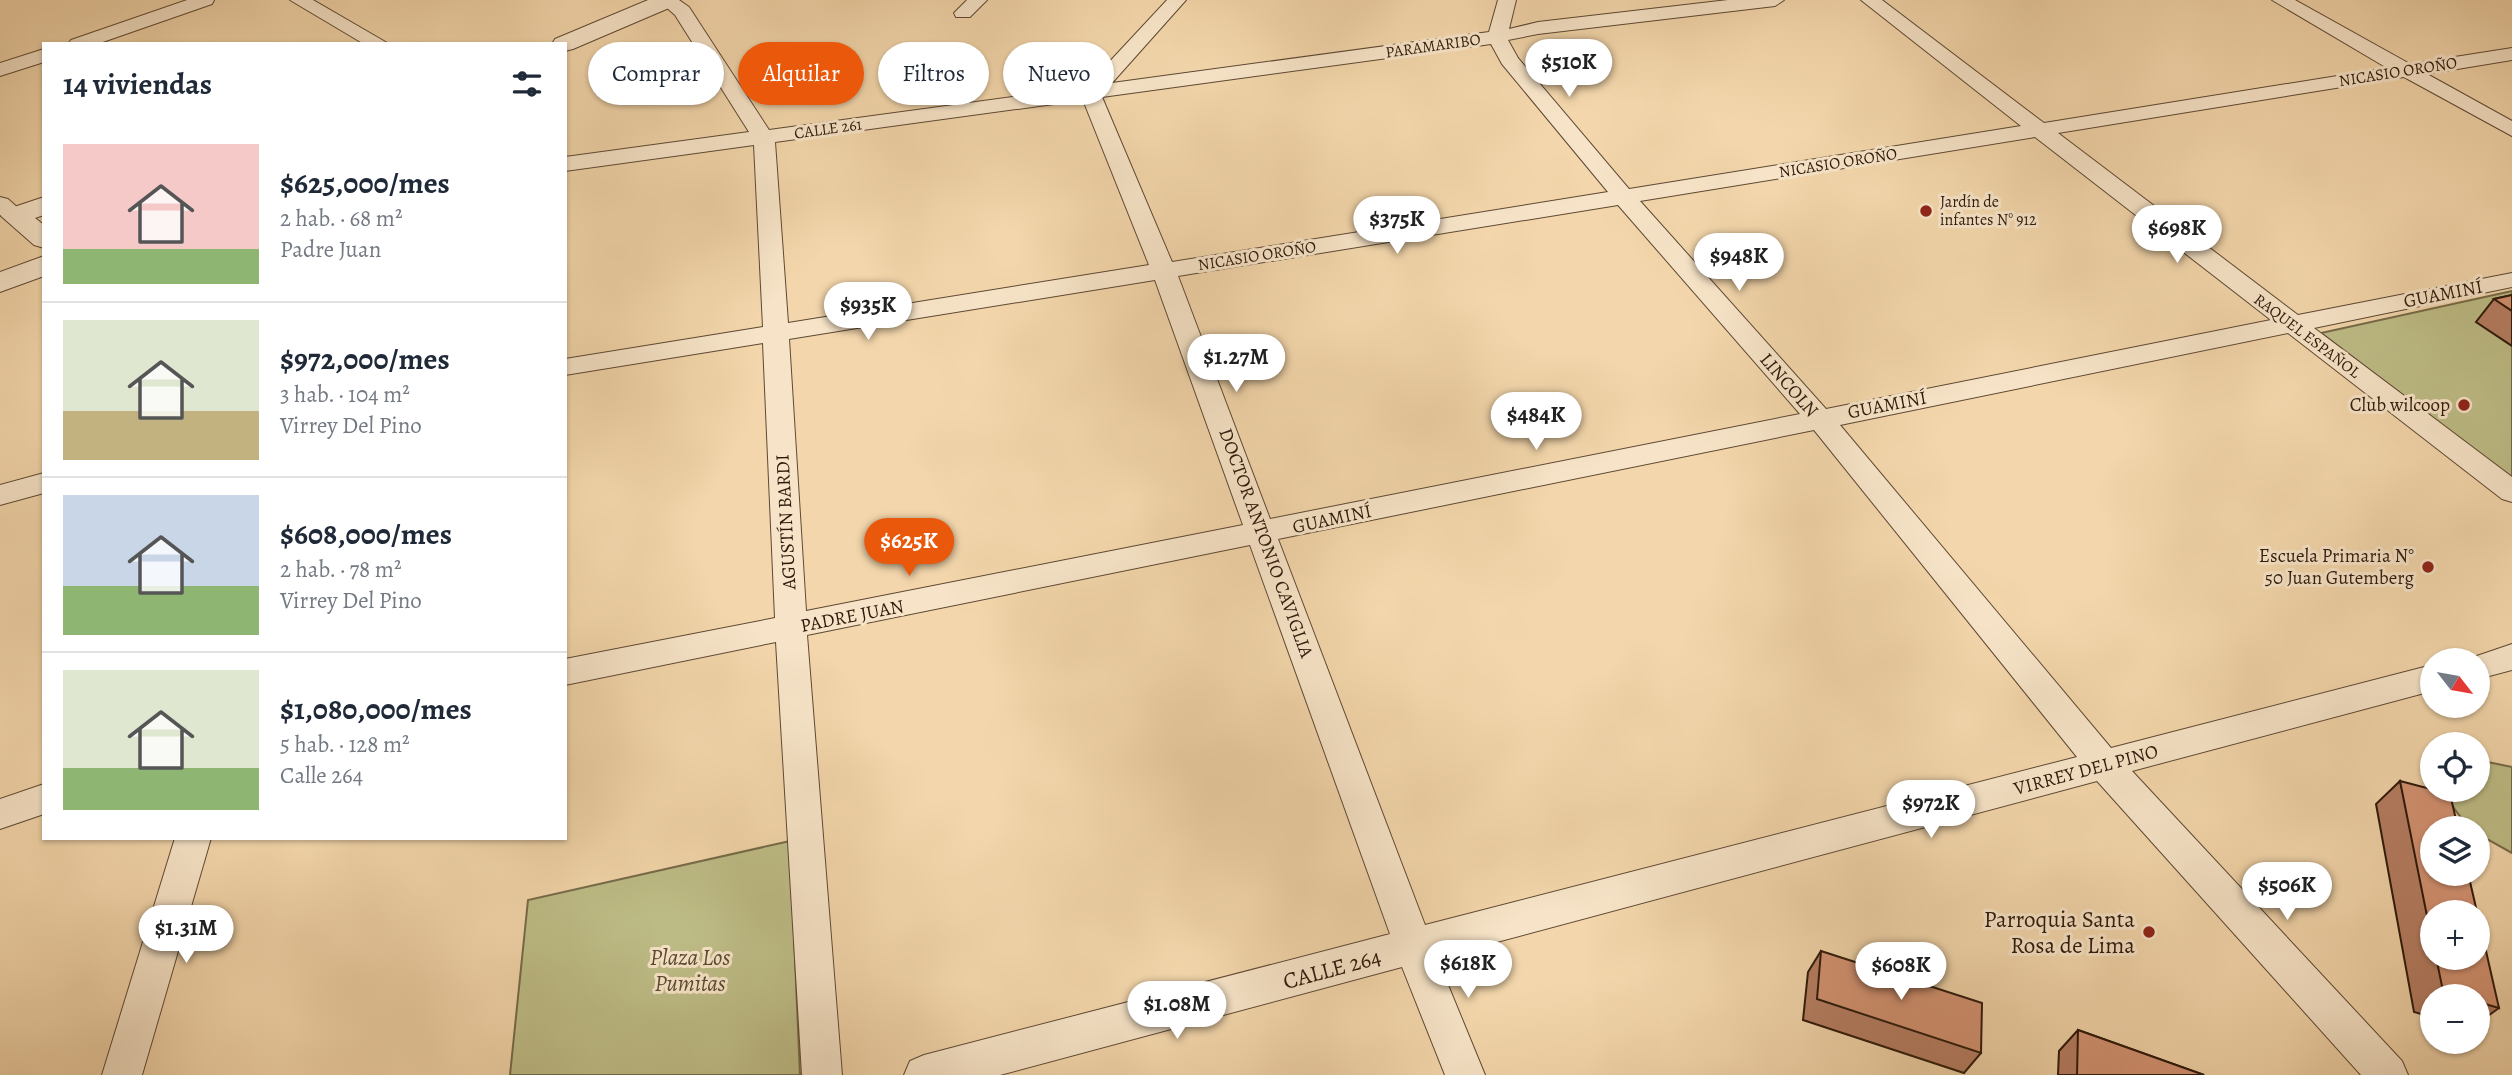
<!DOCTYPE html>
<html lang="es">
<head>
<meta charset="utf-8">
<style>
  :root { --surface:#fff; --page:#f2f2f3; --text:#1f2937; --muted:#747a83; --line:#e0e1e3; --accent:#ea580c }
  body { margin:0; font-family:Alegreya,serif; background:var(--page); color:var(--text); height:100vh; display:flex; flex-direction:column; font-size:26px; white-space:nowrap }
  * { box-sizing:border-box; margin:0 }
  p { font-size:23px; color:var(--muted) }
  .icon { flex:none; width:38px; height:38px; fill:none; stroke:currentColor; stroke-width:2; stroke-linecap:round; stroke-linejoin:round }
  .map { position:relative; flex:1; overflow:hidden }
  .panel { position:absolute; left:42px; top:42px; width:525px; height:798px; display:flex; flex-direction:column; background:var(--surface); border-radius:0px; box-shadow:0 2px 5px #0004 }
  .panel>* { flex:none }
  .guide { position:absolute; left:588px; top:42px; width:665px; height:63px; display:flex; gap:14px }
  .needle { width:46px; rotate:121deg }
  .fabs { position:absolute; left:2420px; top:648px; display:grid; gap:14px }
  .fabs a { display:grid; place-items:center; width:70px; height:70px; border-radius:50%; background:var(--surface); box-shadow:0 2px 5px #0004; font-size:35px }
  .price { position:absolute; translate:-50% -60px; padding:0 16px; border-radius:24px; background:#fff; color:#222; font-size:23px; line-height:46px; filter:drop-shadow(0 2px 4px #0008) }
  .price::after { content:''; position:absolute; left:50%; top:42px; width:21px; height:16px; margin-left:-10px; background:inherit; clip-path:polygon(0 0,100% 0,50% 100%) }
  .price.active { background:var(--accent); color:#fff }
  ul { padding:0; list-style:none }
  li { display:flex; align-items:center; gap:21px; height:175px; padding:0 21px }
  li+li { border-top:2px solid var(--line) }
  li span { display:grid; place-items:center; flex:none; width:196px; height:140px; border-radius:0px; color:#555 }
  li>.icon { margin-inline-start:auto }
  span .icon { width:84px; height:84px; fill:#fffc; stroke-width:1 }
  li b { font-size:30px }
  h2 { display:flex; justify-content:space-between; align-items:center; height:84px; padding:0 21px; font-size:30px }
  .tag { padding:0 24px; border-radius:32px; background:var(--surface); box-shadow:0 2px 5px #0004; font-size:24px; line-height:63px }
  .tag.active { background:var(--accent); color:#fff }
  .map>svg:first-child { display:block }
  .green { fill:#bebd87; stroke:#766b49; stroke-width:2 }
  .lines { fill:none; stroke-linecap:round; stroke-linejoin:round }
  .minor-casing { stroke:#5e4833; stroke-width:2 }
  .tertiary-casing { stroke:#5e4833; stroke-width:2 }
  .minor { fill:#f7e4c8; fill-rule:evenodd }
  .tertiary { fill:#f7e4c8; fill-rule:evenodd }
  .wall { fill:#b67e63; stroke:#2d190b; stroke-width:2 }
  .building { fill:#d49373; stroke:#2d190b; stroke-width:2 }
  .poi-dot { fill:#8f2418; stroke:#f7e4c8; stroke-width:2.5 }
  .labels { text-anchor:middle; dominant-baseline:central; stroke-width:6; stroke-linejoin:round; paint-order:stroke }
  .far-street-label { font-size:16px; fill:#2d190b; stroke:#f7e4c8 }
  .far-poi-label { font-size:16px; fill:#2d190b; stroke:#f7e4c8; text-anchor:start }
  .street-label { font-size:19px; fill:#2d190b; stroke:#f7e4c8 }
  .poi-label { font-size:19px; fill:#2d190b; stroke:#f7e4c8; text-anchor:end }
  .near-poi-label { font-size:23px; fill:#2d190b; stroke:#f7e4c8; text-anchor:end }
  .near-park-label { font-size:23px; font-style:italic; fill:#584a30; stroke:#f7e4c8 }
  .near-street-label { font-size:23px; fill:#2d190b; stroke:#f7e4c8 }
</style>
</head>
<body>
<div class="map">
<svg width="2512" height="1075" viewBox="0 0 2512 1075">
  <rect width="100%" height="100%" fill="#f3d6ab"/>
  <filter id="stains"><feTurbulence type="fractalNoise" baseFrequency=".00286" numOctaves="4"/><feColorMatrix values="0 0 0 0 .2 0 0 0 0 .09 0 0 0 0 .02 0 0 0 .5 -.17"/></filter>
  <radialGradient id="worn" r=".72"><stop offset=".6" stop-color="#630" stop-opacity="0"/><stop offset="1" stop-color="#630" stop-opacity=".3"/></radialGradient>
  <path class="green" d="M 2512,291 L 2512,478 L 2321,333 Z
    M 2478,760 L 2512,767 L 2512,853 L 2478,834 L 2478,828 L 2471,828 C 2460,817 2449,805 2446,789 L 2478,789 Z
    M 790,841 L 800,1075 L 510,1075 L 528,900 Z"/>
  <g class="lines">
    <defs>
      <path id="minor" d="M 187,0 L 214,0 L 212,4 L 97,44 L 68,44 L 71,40 Z
        M 290,0 L 313,0 L 389,44 L 364,44 Z
        M 658,0 L 679,0 L 689,7 L 769,130 L 1086,87 L 1167,0 L 1186,0 L 1112,83 L 1489,32 L 1498,0 L 1516,0 L 1509,29 L 1538,22 L 1728,0 L 1784,0 L 1775,6 L 1538,34 L 1508,40 L 1518,58 L 1629,189 L 2021,126 L 1861,0 L 1882,0 L 2044,123 L 2387,68 L 2272,0 L 2295,0 L 2410,64 L 2512,48 L 2512,60 L 2427,74 L 2512,121 L 2512,136 L 2404,77 L 2058,133 L 2298,315 L 2512,273 L 2512,287 L 2314,328 L 2512,477 L 2512,502 L 2502,499 L 2288,333 L 1840,425 L 2111,748 L 2432,665 L 2432,691 L 2132,771 L 2402,1061 L 2408,1075 L 2361,1075 L 2097,781 L 1437,958 L 1485,1075 L 1445,1075 L 1402,967 L 1000,1075 L 904,1075 L 910,1061 L 924,1055 L 1390,934 L 1250,545 L 807,635 L 842,1075 L 802,1075 L 776,642 L 565,685 L 565,659 L 775,618 L 763,343 L 565,375 L 565,359 L 763,327 L 754,145 L 565,171 L 565,157 L 749,132 L 675,15 ZM 1491,44 L 1502,64 L 1608,192 L 1172,262 L 1102,97 ZM 1083,100 L 1149,265 L 788,323 L 775,142 ZM 2035,137 L 2271,320 L 1826,409 L 1640,201 ZM 1618,205 L 1800,414 L 1270,519 L 1178,276 ZM 1155,280 L 1243,525 L 806,611 L 789,339 ZM 1814,430 L 2077,757 L 1425,925 L 1278,539 Z
        M 967,0 L 987,0 L 970,17 L 956,17 L 954,13 Z
        M 44,49 L 44,62 L 0,76 L 0,63 Z
        M 0,197 L 8,199 L 27,216 L 23,221 L 15,223 L 0,215 Z
        M 44,473 L 44,493 L 0,505 L 0,485 Z
        M 2512,644 L 2512,670 L 2478,679 L 2478,660 L 2465,660 Z
        M 44,784 L 44,814 L 0,829 L 0,799 Z
        M 175,838 L 211,838 L 142,1075 L 102,1075 Z"/>
      <path id="tertiary" d="M 648,0 L 679,0 L 676,5 L 573,49 L 565,51 L 565,44 L 552,44 L 555,39 Z
        M 44,197 L 44,215 L 35,218 L 44,225 L 44,248 L 34,245 L 1,216 L 5,210 Z
        M 44,256 L 44,276 L 0,292 L 0,272 Z"/>
    </defs>
    <use href="#minor" class="minor-casing"/>
    <use href="#tertiary" class="tertiary-casing"/>
    <use href="#minor" class="minor"/>
    <use href="#tertiary" class="tertiary"/>
  </g>
  <path class="wall" d="M 2512,295 L 2512,346 L 2476,322 L 2494,299 Z
    M 2400,781 L 2432,912 L 2432,957 L 2478,957 L 2499,1008 L 2478,1023 L 2478,996 L 2432,996 L 2432,1017 L 2414,1012 L 2376,804 Z
    M 1821,951 L 1981,1053 L 1964,1073 L 1803,1020 L 1808,972 Z
    M 2078,1030 L 2204,1075 L 2058,1075 L 2059,1051 Z"/>
  <path class="building" d="M 2512,295 L 2512,311 L 2494,299 Z
    M 2400,781 L 2450,794 L 2458,828 L 2432,828 L 2432,873 L 2468,873 L 2477,912 L 2432,912 L 2432,941 Z
    M 2478,916 L 2499,1008 L 2478,1002 L 2478,996 L 2459,996 L 2443,991 L 2436,957 L 2478,957 Z
    M 1821,951 L 1982,1003 L 1981,1053 L 1817,999 Z
    M 2078,1030 L 2204,1075 L 2077,1075 Z"/>
  <g class="poi-dot">
    <circle cx="1926" cy="211" r="7"/>
    <circle cx="2464" cy="405" r="7"/>
    <circle cx="2428" cy="567" r="7"/>
    <circle cx="2149" cy="932" r="7"/>
  </g>
  <g class="labels">
    <g class="far-street-label">
      <text transform="translate(1433 46) rotate(-8)">PARAMARIBO</text>
      <text transform="translate(2398 72) rotate(-9)">NICASIO OROÑO</text>
      <text transform="translate(828 129) rotate(-8)">CALLE 261</text>
      <text transform="translate(1838 163) rotate(-9)">NICASIO OROÑO</text>
      <text transform="translate(1257 256) rotate(-9)">NICASIO OROÑO</text>
      <text transform="translate(2307 336) rotate(37)">RAQUEL ESPAÑOL</text>
    </g>
    <g class="far-poi-label">
      <text x="1940" y="202">Jardín de<tspan x="1940" dy="18">infantes N° 912</tspan></text>
    </g>
    <g class="street-label">
      <text transform="translate(2443 294) rotate(-11)">GUAMINÍ</text>
      <text transform="translate(1789 385) rotate(49)">LINCOLN</text>
      <text transform="translate(1887 405) rotate(-11)">GUAMINÍ</text>
      <text transform="translate(1332 519) rotate(-12)">GUAMINÍ</text>
      <text transform="translate(786 522) rotate(-93)">AGUSTÍN BARDI</text>
      <text transform="translate(1266 543) rotate(70)">DOCTOR ANTONIO CAVIGLIA</text>
      <text transform="translate(852 616) rotate(-11)">PADRE JUAN</text>
      <text transform="translate(2086 770) rotate(-15)">VIRREY DEL PINO</text>
    </g>
    <g class="poi-label">
      <text x="2450" y="405">Club wilcoop</text>
      <text x="2414" y="556">Escuela Primaria N°<tspan x="2414" dy="22">50 Juan Gutemberg</tspan></text>
    </g>
    <g class="near-poi-label">
      <text x="2135" y="919">Parroquia Santa<tspan x="2135" dy="26">Rosa de Lima</tspan></text>
    </g>
    <g class="near-park-label">
      <text x="690" y="957">Plaza Los<tspan x="690" dy="26">Pumitas</tspan></text>
    </g>
    <g class="near-street-label">
      <text transform="translate(1332 969) rotate(-15)">CALLE 264</text>
    </g>
  </g>
  <rect width="100%" height="100%" filter="url(#stains)"/>
  <rect width="100%" height="100%" fill="url(#worn)"/>
</svg>
<div class="fabs">
<a><svg class="needle" viewBox="-14 -14 28 28"><path d="M0-13l5 13h-10z" fill="#e53935"/><path d="M0 13l5-13h-10z" fill="#747a83"/></svg></a>
<a><svg class="icon" aria-label="locate" viewBox="0 0 24 24"><circle cx="12" cy="12" r="6"/><path d="M12 2v4M12 18v4M2 12h4M18 12h4"/></svg></a>
<a><svg class="icon" aria-label="layers" viewBox="0 0 24 24"><path d="M12 4l9 5-9 5-9-5zM3 14l9 5 9-5"/></svg></a>
<a>+</a>
<a>−</a>
</div>
<b class="price" style="left:1569px;top:99px">$510K</b>
<b class="price" style="left:1397px;top:256px">$375K</b>
<b class="price" style="left:2177px;top:265px">$698K</b>
<b class="price" style="left:1739px;top:293px">$948K</b>
<b class="price" style="left:868px;top:342px">$935K</b>
<b class="price" style="left:1236px;top:394px">$1.27M</b>
<b class="price" style="left:1536px;top:452px">$484K</b>
<b class="price active" style="left:909px;top:578px">$625K</b>
<b class="price" style="left:1931px;top:840px">$972K</b>
<b class="price" style="left:2287px;top:922px">$506K</b>
<b class="price" style="left:186px;top:965px">$1.31M</b>
<b class="price" style="left:1468px;top:1000px">$618K</b>
<b class="price" style="left:1901px;top:1002px">$608K</b>
<b class="price" style="left:1177px;top:1041px">$1.08M</b>
<div class="guide">
<a class="tag">Comprar</a>
<a class="tag active">Alquilar</a>
<a class="tag">Filtros</a>
<a class="tag">Nuevo</a>
</div>
<section class="panel">
<h2>14 viviendas<svg class="icon" aria-label="filters" viewBox="0 0 24 24"><path d="M4 7h16M4 17h16"/><circle cx="9" cy="7" r="2"/><circle cx="15" cy="17" r="2"/></svg></h2>
<ul>
<li><span style="background:linear-gradient(#f6c9c9 75%,#8fb573 0)"><svg class="icon" aria-label="home" viewBox="0 0 24 24"><path d="M3 11l9-7 9 7M6 9v11h12V9"/></svg></span><div><b>$625,000/mes</b><p>2 hab. · 68 m²</p><p>Padre Juan</p></div></li>
<li><span style="background:linear-gradient(#dfe7d0 65%,#c2b280 0)"><svg class="icon" aria-label="home" viewBox="0 0 24 24"><path d="M3 11l9-7 9 7M6 9v11h12V9"/></svg></span><div><b>$972,000/mes</b><p>3 hab. · 104 m²</p><p>Virrey Del Pino</p></div></li>
<li><span style="background:linear-gradient(#c9d6e8 65%,#8fb573 0)"><svg class="icon" aria-label="home" viewBox="0 0 24 24"><path d="M3 11l9-7 9 7M6 9v11h12V9"/></svg></span><div><b>$608,000/mes</b><p>2 hab. · 78 m²</p><p>Virrey Del Pino</p></div></li>
<li><span style="background:linear-gradient(#dfe7d0 70%,#8fb573 0)"><svg class="icon" aria-label="home" viewBox="0 0 24 24"><path d="M3 11l9-7 9 7M6 9v11h12V9"/></svg></span><div><b>$1,080,000/mes</b><p>5 hab. · 128 m²</p><p>Calle 264</p></div></li>
</ul>
</section>
</div>
</body>
</html>
